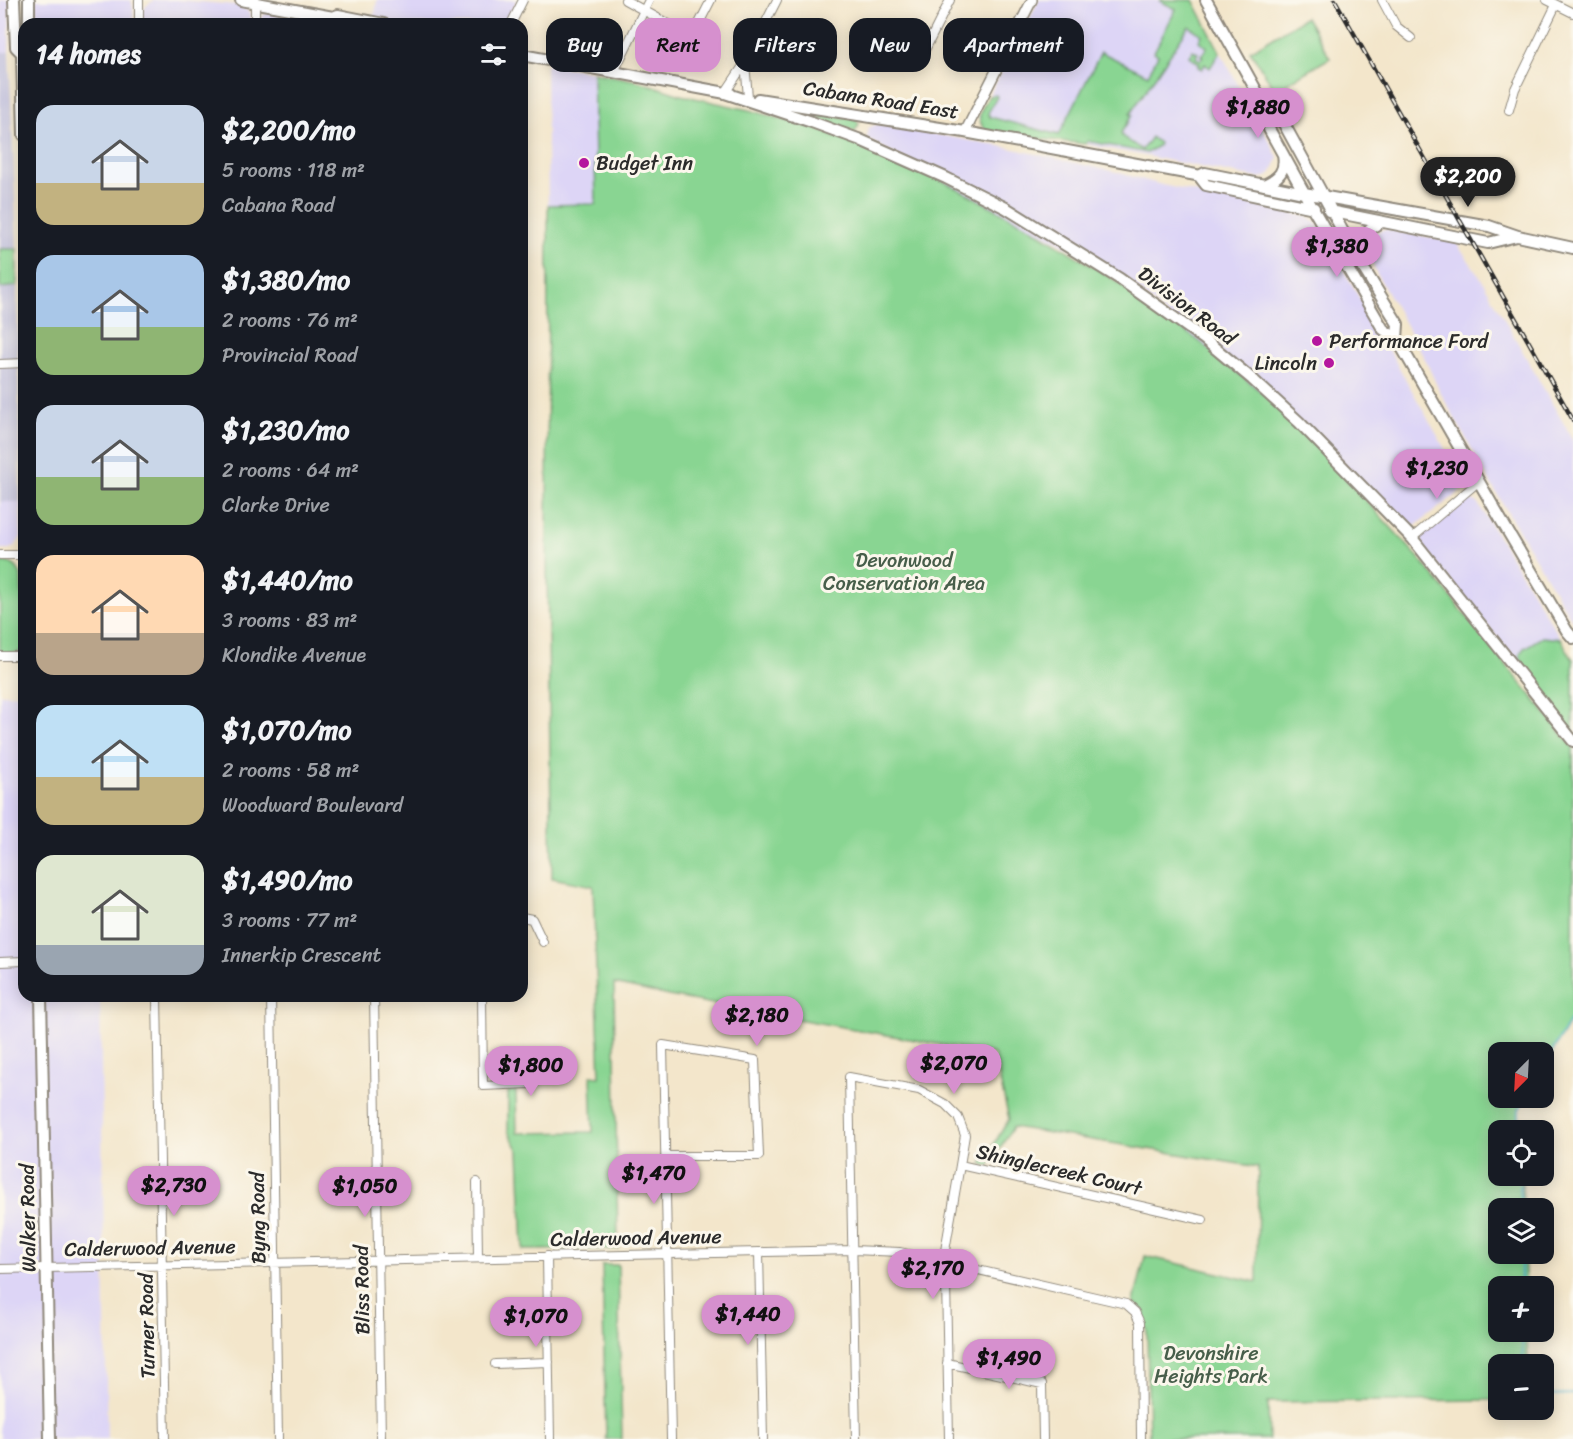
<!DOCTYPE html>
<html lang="en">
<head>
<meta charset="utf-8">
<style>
  :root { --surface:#171b24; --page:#242831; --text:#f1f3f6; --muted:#9ea1a6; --accent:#d690ce }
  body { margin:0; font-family:Sriracha,sans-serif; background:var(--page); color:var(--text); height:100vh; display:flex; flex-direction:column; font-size:22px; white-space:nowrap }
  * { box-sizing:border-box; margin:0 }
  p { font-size:20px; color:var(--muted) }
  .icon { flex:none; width:33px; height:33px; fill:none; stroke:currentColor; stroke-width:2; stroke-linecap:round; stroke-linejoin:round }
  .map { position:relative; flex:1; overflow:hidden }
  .panel { position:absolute; left:18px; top:18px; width:510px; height:984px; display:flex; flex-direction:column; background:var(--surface); border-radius:18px; box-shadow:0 3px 15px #0003 }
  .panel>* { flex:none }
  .banner { position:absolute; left:546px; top:18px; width:570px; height:54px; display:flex; gap:12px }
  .needle { width:39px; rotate:204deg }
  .fabs { position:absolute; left:1488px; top:1042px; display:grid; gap:12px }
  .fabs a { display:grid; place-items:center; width:66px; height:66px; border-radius:12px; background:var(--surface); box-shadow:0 3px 15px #0003; font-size:30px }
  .price { position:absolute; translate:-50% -51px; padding:0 14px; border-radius:21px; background:var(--accent); color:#111; font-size:20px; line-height:39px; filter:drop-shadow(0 2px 3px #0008) }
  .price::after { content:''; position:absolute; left:50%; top:36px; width:18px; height:14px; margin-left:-9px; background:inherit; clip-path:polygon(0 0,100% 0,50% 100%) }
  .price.active { background:#222; color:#fff }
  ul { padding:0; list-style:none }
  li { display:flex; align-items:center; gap:18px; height:150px; padding:0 18px }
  li span { display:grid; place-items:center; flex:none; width:168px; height:120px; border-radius:18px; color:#555 }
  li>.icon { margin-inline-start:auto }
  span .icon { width:72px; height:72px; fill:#fffc; stroke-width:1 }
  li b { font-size:26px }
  h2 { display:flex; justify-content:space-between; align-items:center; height:72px; padding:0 18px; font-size:26px }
  .chip { padding:0 21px; border-radius:18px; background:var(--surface); box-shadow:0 3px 15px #0003; font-size:21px; line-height:54px }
  .chip.active { background:var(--accent); color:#111 }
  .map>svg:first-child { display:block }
  .built { fill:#ddd5f6 }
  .industrial { fill:#c2c1dc }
  .green { fill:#89d592; stroke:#5a805e; stroke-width:1.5 }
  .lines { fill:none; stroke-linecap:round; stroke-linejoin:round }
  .stream { stroke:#51b3d0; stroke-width:2 }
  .minor-casing { stroke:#8f887b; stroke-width:10 }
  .tertiary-casing { stroke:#8f887b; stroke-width:12 }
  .secondary-casing { stroke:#8f887b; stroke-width:14 }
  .minor { stroke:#fff; stroke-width:8 }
  .tertiary { stroke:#fff; stroke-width:9 }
  .secondary { stroke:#fff; stroke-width:10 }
  .rail-casing { stroke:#2b2b2b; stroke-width:4.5 }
  .rail { stroke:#fbf7ec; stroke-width:2; stroke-dasharray:7; stroke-linecap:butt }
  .poi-dot { fill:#b5179e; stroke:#fbf7ec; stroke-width:2 }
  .labels { text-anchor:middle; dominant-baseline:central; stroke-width:6; stroke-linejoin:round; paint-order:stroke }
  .street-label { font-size:20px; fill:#2b2b2b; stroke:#fbf7ec }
  .poi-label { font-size:20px; fill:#2b2b2b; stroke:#fbf7ec; text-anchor:start }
  .park-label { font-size:20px; fill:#475e4a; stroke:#fbf7ec }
</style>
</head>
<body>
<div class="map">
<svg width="1573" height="1439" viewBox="0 0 1573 1439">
  <rect width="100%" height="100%" fill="#fbf7ec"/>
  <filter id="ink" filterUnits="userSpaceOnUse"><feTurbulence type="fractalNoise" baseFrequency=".0167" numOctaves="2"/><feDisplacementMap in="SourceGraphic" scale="12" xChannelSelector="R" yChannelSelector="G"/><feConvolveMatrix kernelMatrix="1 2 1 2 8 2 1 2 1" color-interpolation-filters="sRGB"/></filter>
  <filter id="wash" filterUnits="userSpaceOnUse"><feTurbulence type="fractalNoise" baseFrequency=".008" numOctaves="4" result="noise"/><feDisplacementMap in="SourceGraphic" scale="24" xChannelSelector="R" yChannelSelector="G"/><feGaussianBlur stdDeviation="1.35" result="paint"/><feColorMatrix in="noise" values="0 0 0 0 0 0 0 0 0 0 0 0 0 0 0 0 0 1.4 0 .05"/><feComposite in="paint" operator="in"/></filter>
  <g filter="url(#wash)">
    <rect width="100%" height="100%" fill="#f3e6cb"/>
    <path class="built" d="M 0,0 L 10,0 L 9,52 L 0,52 Z
      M 36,0 L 131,0 L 133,7 L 134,24 L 36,24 Z
      M 154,0 L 177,0 L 237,5 L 247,10 L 251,17 L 251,24 L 143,24 L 142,15 L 146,6 Z
      M 377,0 L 517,0 L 505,24 L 404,24 L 370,18 L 375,13 Z
      M 1039,0 L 1193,0 L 1203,21 L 1271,144 L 1278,158 L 1272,172 L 1266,177 L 1257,178 L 1085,144 L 1025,137 L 985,130 L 980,123 L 978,117 Z
      M 269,12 L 315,22 L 322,24 L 259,24 L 262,16 Z
      M 546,64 L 593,72 L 597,204 L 548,205 Z
      M 878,124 L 1000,146 L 1116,172 L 1162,185 L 1308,217 L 1315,222 L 1320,228 L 1462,479 L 1462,487 L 1458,493 L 1415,526 L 1408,527 L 1124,277 L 867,139 L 868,128 Z
      M 1385,229 L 1456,242 L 1482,280 L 1573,440 L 1573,622 L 1493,487 L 1439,390 L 1425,359 L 1377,274 L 1368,252 L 1370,240 L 1376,233 Z
      M 1469,499 L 1477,502 L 1561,639 L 1542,637 L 1521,654 L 1523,669 L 1422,546 L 1421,538 L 1425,532 L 1464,500 Z
      M 0,502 L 20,502 L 21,537 L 15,546 L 9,549 L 0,549 Z
      M 0,694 L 24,694 L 24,996 L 100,996 L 107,1439 L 0,1439 Z"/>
    <path class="industrial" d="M 0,52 L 9,52 L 17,249 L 0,249 Z
      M 17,286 L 20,502 L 0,502 L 0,288 Z"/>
    <path class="green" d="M 1161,0 L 1193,0 L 1220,52 L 1210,68 L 1205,64 L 1202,69 L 1198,67 L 1200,64 L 1189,56 L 1193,50 L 1198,53 L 1196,57 L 1200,60 L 1203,57 L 1201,56 L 1207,47 L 1199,41 L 1202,35 L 1189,26 L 1130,114 L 1132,115 L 1121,133 L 1123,135 L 1122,136 L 1142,150 L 1151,137 L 1159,143 L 1158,146 L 1147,153 L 1088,141 L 1085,144 L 1025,137 L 985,130 C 974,116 982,110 989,96 L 996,95 L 997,97 L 988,113 L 990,117 L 1059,135 L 1101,52 L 1148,75 L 1158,55 L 1154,52 L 1176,9 L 1160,1 Z
      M 1306,17 L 1330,58 L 1275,90 L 1250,51 Z
      M 593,72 L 638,81 L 681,95 L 749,110 L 814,128 L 883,154 L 949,184 L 1031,228 L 1113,279 L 1199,341 L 1260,391 L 1314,444 L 1419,558 L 1573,747 L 1573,1016 L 1544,1067 L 1544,1053 L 1498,1053 L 1498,1098 L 1526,1098 L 1519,1109 L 1520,1131 L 1498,1131 L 1498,1176 L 1522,1176 L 1523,1209 L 1498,1209 L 1498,1254 L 1524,1254 L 1526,1287 L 1498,1287 L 1498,1332 L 1527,1332 L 1528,1365 L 1498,1365 L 1498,1400 L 1268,1402 L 1269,1439 L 1149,1439 L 1147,1330 L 1141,1309 L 1134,1302 L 1145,1256 L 1257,1282 L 1258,1167 L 1013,1127 L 989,1166 L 982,1164 L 1009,1119 L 994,1054 L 674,997 L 614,984 L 618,1249 L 523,1250 L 519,1151 L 508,1131 L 508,1090 L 516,1090 L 517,1133 L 593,1132 L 591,1076 L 600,1077 L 593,886 L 552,878 L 547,572 L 548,205 L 596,204 Z
      M 816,113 L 856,119 L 859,124 L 855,132 L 814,117 L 813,115 Z
      M 0,249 L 17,249 L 17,286 L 0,288 Z
      M 0,562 C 11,562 17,565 21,575 L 24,646 C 21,656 9,653 0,653 Z
      M 1542,637 L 1561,639 L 1573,660 L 1573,735 L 1523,669 L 1520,654 L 1524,648 Z
      M 602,1265 L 618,1265 L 622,1439 L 606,1439 Z"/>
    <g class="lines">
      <path class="stream" d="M 1544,1066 L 1573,1015
        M 1519,1131 L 1519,1110 L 1525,1098
        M 1520,1176 L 1520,1209
        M 1521,1254 L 1521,1287
        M 1522,1332 L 1523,1365
        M 1544,1395 L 1573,1394"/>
    </g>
  </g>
  <g filter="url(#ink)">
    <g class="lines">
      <defs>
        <path id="minor" d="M 139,0 L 139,24
          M 625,0 L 692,37 L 711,0
          M 1382,0 L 1396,26 L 1411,38
          M 1547,0 L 1573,13
          M 255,3 L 255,24
          M 511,24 L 523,0
          M 868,42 L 920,60 L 950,0
          M 745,63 L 748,97
          M 614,72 L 649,0
          M 725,93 L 745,63 L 777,0
          M 1509,110 L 1515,89 L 1556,5
          M 0,364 L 24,363
          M 1412,538 L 1478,482
          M 0,555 L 24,555
          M 0,656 L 24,656
          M 522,917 L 532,919 L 543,942
          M 0,962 L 24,961
          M 157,996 L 165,1439
          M 271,996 L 278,1439
          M 374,996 L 381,1439
          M 482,996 L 483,1086 L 530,1084 L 539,1074 L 548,1055
          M 666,1156 L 759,1156 L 755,1060 L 663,1045 L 671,1439
          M 477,1182 L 478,1258
          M 759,1252 L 763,1439
          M 547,1256 L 550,1439
          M 0,1269 L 853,1250 L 900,1252 L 1126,1304 L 1135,1312 L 1140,1323 L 1141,1439
          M 947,1363 L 1042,1384 L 1043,1439
          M 495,1364 L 549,1362
          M 856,1439 L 849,1077 L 919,1090 L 945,1104 L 958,1117 L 965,1135 L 960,1165 L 1203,1220
          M 949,1439 L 946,1280 L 943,1262 L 960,1165"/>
        <path id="tertiary" d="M 965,132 L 1032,0"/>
        <path id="secondary" d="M 14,0 L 16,47 L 22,53 L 24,135
          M 29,0 L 29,24
          M 241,0 L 333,17 L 338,15 L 384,24
          M 1206,0 L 1271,117 L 1283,122 L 1359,261 L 1398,324 L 1397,339
          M 522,55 L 731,94
          M 725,93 L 809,121 L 858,139 L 946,178 L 1006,208 L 1120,279 L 1204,339 L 1252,379 L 1299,422 L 1412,538 L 1573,741
          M 758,99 L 965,132 L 1196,175 L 1199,176 L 1205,173 L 1304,193 L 1489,226 L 1518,236 L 1573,248
          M 1271,117 L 1269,129 L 1312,207 L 1383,329 L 1397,339 L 1501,520 L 1567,631 L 1573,638
          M 1199,176 L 1206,185 L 1314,208
          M 1264,185 C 1279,178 1286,171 1283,154
          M 1329,211 L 1488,243 L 1517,236
          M 1359,260 C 1361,241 1362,230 1382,222
          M 41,996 L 50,1439"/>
      </defs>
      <use href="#minor" class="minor-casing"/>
      <use href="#tertiary" class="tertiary-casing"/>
      <use href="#secondary" class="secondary-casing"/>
      <use href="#minor" class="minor"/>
      <use href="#tertiary" class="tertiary"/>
      <use href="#secondary" class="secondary"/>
      <defs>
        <path id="rail" d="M 1335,0 L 1573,420"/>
      </defs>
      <use href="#rail" class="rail-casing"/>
      <use href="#rail" class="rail"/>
    </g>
  </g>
  <g class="poi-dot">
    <circle cx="584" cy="163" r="6"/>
    <circle cx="1317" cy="341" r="6"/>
    <circle cx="1329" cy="363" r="6"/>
  </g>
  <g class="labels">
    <g class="street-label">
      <text transform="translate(881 100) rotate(9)">Cabana Road East</text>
      <text transform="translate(1187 306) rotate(37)">Division Road</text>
      <text transform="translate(1059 1170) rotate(13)">Shinglecreek Court</text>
      <text transform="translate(28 1218) rotate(-91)">Walker Road</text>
      <text transform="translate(258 1218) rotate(-91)">Byng Road</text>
      <text transform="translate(636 1238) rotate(-1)">Calderwood Avenue</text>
      <text transform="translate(150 1248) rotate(-1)">Calderwood Avenue</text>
      <text transform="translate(362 1290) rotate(-91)">Bliss Road</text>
      <text transform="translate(147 1326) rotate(-91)">Turner Road</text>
    </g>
    <g class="poi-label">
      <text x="596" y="163">Budget Inn</text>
      <text x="1329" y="341">Performance Ford</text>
      <text x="1317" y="363" text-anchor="end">Lincoln</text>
    </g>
    <g class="park-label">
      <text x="904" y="560">Devonwood<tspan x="904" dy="23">Conservation Area</tspan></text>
      <text x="1211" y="1353">Devonshire<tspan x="1211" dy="23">Heights Park</tspan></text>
    </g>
  </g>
</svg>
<div class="fabs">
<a><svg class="needle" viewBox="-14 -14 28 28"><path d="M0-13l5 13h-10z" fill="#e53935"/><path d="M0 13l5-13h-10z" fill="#9ea1a6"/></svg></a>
<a><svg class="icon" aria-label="locate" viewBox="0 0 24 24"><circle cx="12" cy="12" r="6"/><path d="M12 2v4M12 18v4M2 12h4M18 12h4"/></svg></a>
<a><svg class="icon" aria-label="layers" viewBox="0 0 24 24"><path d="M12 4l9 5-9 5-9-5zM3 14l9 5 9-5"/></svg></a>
<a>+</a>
<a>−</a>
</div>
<b class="price" style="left:1258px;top:139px">$1,880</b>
<b class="price active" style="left:1468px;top:208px">$2,200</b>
<b class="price" style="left:1337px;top:278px">$1,380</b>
<b class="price" style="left:1437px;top:500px">$1,230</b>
<b class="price" style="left:757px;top:1047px">$2,180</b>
<b class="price" style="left:954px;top:1095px">$2,070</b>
<b class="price" style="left:531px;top:1097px">$1,800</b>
<b class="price" style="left:654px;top:1205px">$1,470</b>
<b class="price" style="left:174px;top:1217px">$2,730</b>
<b class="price" style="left:365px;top:1218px">$1,050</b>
<b class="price" style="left:933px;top:1300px">$2,170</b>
<b class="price" style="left:748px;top:1346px">$1,440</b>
<b class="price" style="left:536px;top:1348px">$1,070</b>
<b class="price" style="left:1009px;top:1390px">$1,490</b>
<div class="banner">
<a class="chip">Buy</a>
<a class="chip active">Rent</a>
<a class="chip">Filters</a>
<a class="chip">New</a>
<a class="chip">Apartment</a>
</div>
<section class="panel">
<h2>14 homes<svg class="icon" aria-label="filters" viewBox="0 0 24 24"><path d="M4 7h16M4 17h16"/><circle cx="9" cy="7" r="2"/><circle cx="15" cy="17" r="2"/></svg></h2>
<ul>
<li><span style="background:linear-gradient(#c9d6e8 65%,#c2b280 0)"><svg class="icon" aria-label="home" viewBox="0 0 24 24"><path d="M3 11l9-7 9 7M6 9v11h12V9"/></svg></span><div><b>$2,200/mo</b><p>5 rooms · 118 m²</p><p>Cabana Road</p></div></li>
<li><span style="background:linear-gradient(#a9c7e8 60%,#8fb573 0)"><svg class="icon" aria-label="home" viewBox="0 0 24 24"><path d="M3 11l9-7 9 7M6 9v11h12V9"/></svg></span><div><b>$1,380/mo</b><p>2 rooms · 76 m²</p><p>Provincial Road</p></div></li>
<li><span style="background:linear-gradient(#c9d6e8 60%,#8fb573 0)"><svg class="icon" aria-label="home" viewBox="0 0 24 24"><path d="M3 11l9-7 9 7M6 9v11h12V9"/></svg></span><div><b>$1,230/mo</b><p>2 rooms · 64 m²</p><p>Clarke Drive</p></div></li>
<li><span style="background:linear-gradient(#ffd9b3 65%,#b9a48a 0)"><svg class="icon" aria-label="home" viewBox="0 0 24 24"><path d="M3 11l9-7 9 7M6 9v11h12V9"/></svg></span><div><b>$1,440/mo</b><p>3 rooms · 83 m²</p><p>Klondike Avenue</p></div></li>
<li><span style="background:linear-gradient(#bfe0f5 60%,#c2b280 0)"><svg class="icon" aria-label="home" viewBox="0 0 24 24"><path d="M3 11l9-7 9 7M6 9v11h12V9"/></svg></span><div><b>$1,070/mo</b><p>2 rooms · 58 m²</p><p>Woodward Boulevard</p></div></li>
<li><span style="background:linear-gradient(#dfe7d0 75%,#9aa5b1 0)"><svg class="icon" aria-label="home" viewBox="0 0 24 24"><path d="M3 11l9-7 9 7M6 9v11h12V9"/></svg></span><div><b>$1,490/mo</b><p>3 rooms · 77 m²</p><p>Innerkip Crescent</p></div></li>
</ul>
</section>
</div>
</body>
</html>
